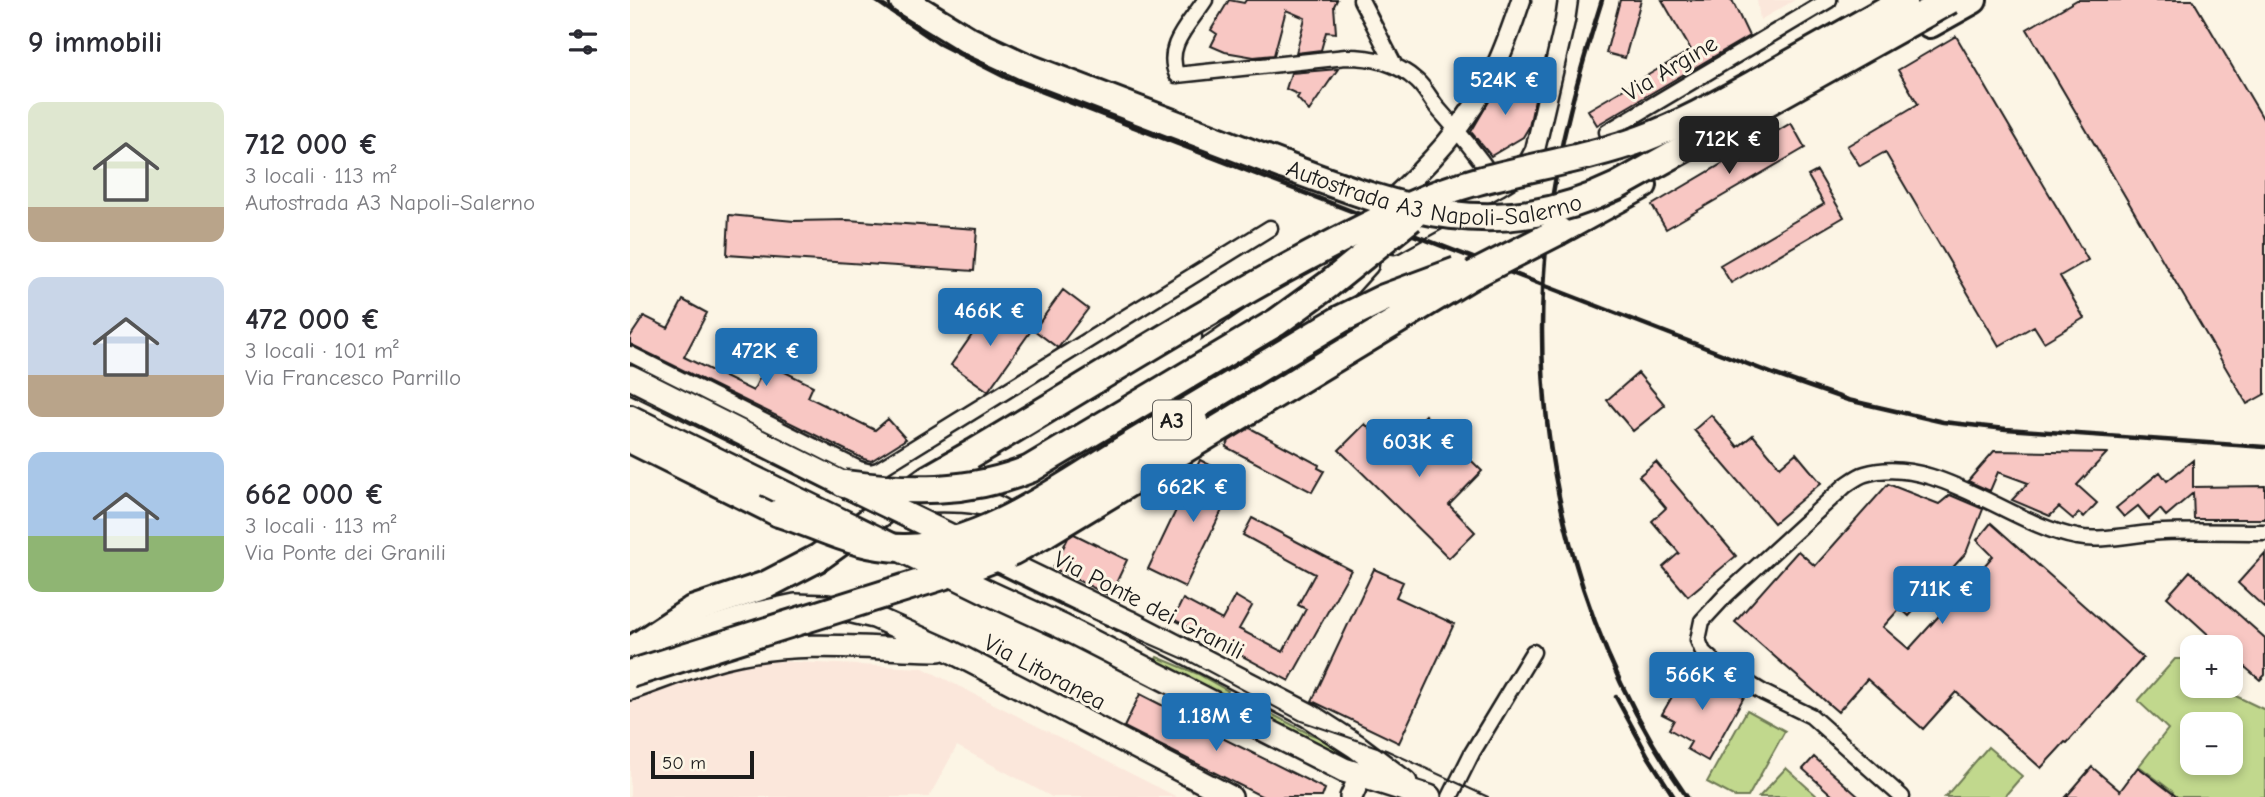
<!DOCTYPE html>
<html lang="it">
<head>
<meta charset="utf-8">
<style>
  :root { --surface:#fff; --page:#f2f2f3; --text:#2b2b33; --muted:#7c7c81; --accent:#1f6fb2 }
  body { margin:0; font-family:"Comic Neue",sans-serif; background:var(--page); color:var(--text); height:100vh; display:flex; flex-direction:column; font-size:26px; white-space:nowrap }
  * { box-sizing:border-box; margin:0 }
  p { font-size:23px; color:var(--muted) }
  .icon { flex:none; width:38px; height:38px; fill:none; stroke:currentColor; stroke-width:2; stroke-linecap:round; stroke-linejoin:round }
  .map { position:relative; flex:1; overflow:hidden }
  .side { display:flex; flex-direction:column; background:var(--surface); width:630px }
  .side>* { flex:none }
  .buttons { position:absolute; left:1550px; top:635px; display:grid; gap:14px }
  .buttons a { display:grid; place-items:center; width:63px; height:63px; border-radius:14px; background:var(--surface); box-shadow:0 4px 10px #0003; font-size:35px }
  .scale { position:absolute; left:21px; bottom:18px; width:103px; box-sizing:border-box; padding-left:7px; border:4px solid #1c1c1c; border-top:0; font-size:19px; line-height:24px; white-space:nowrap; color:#1c1c1c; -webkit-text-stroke:5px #fcf5e5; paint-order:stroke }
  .price { position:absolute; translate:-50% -60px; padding:0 16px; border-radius:7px; background:var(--accent); color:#fff; font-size:23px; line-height:46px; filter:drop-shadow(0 2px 4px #0008) }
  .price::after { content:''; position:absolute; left:50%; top:42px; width:21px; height:16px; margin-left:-10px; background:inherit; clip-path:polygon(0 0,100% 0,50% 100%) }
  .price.selected { background:#222; color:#fff }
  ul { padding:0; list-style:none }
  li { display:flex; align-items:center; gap:21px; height:175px; padding:0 28px }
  li span { display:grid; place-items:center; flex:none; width:196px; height:140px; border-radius:14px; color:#555 }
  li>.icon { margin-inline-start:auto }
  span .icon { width:84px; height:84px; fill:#fffc; stroke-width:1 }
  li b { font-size:30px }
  h2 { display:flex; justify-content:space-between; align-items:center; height:84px; padding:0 28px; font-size:30px }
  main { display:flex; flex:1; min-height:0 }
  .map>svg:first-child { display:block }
  .built { fill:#fbe7db }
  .green { fill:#c1d88d; stroke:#6e7a54; stroke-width:2; fill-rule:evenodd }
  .building { fill:#f8c7c3; stroke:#1c1c1c; stroke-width:2 }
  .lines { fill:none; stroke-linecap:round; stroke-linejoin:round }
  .minor-casing { stroke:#1c1c1c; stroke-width:19 }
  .tertiary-casing { stroke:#1c1c1c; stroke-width:23 }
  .secondary-casing { stroke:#1c1c1c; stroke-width:26 }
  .primary-casing { stroke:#1c1c1c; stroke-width:28 }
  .motorway-casing { stroke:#1c1c1c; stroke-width:32 }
  .minor { stroke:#fcf5e5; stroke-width:14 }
  .tertiary { stroke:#fcf5e5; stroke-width:18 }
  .secondary { stroke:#fcf5e5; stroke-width:21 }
  .primary { stroke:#fcf5e5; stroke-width:23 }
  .motorway { stroke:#fcf5e5; stroke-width:26 }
  .tram { stroke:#1c1c1c; stroke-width:2 }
  .rail { stroke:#1c1c1c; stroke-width:4.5 }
  .tertiary-bridge-casing { stroke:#1c1c1c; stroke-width:23; stroke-linecap:butt }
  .primary-bridge-casing { stroke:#1c1c1c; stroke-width:28; stroke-linecap:butt }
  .motorway-bridge-casing { stroke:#1c1c1c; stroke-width:32; stroke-linecap:butt }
  .tertiary-bridge { stroke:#fcf5e5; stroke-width:18 }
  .primary-bridge { stroke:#fcf5e5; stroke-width:23 }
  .motorway-bridge { stroke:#fcf5e5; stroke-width:26 }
  .labels { text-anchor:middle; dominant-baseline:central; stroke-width:6; stroke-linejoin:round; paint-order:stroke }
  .shield { fill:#fcf5e5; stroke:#5f5d58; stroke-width:2 }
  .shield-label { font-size:23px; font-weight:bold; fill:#1c1c1c }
  .street-label { font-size:24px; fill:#1c1c1c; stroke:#fcf5e5 }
</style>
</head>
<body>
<main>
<section class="side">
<h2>9 immobili<svg class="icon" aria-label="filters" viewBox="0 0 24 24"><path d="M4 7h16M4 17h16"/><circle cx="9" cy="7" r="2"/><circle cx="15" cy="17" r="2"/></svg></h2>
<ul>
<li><span style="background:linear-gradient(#dfe7d0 75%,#b9a48a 0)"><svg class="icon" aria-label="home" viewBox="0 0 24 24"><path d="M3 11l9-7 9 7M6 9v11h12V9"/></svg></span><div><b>712 000 €</b><p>3 locali · 113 m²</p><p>Autostrada A3 Napoli-Salerno</p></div></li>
<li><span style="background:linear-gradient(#c9d6e8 70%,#b9a48a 0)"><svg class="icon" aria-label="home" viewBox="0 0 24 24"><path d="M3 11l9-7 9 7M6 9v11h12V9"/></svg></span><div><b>472 000 €</b><p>3 locali · 101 m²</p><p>Via Francesco Parrillo</p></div></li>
<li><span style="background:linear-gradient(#a9c7e8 60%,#8fb573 0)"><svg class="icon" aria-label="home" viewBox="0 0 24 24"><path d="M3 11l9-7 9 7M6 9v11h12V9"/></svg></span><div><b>662 000 €</b><p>3 locali · 113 m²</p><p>Via Ponte dei Granili</p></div></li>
</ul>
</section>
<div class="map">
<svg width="1635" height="797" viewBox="0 0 1635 797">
  <rect width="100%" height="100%" fill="#fcf5e5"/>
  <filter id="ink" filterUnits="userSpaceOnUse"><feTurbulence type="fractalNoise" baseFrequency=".0143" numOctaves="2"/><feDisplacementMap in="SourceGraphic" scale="14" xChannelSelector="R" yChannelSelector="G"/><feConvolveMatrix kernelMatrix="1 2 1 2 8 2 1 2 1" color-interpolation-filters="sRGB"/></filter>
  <g filter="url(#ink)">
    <path class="built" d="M 1127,0 L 1165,0 L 1130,20 Z
      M 123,660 L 293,668 L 547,797 L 422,797 L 327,746 L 299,797 L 0,797 L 0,699 Z"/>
    <path class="green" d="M 527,657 L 568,674 L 598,691 L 595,697 L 525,661 Z
      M 1545,659 L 1553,659 L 1563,667 L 1563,686 L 1585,686 L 1635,710 L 1635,797 L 1540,797 L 1543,792 L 1509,766 L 1538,729 L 1508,701 ZM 1563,724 L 1601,724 L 1601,763 L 1563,763 Z
      M 605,695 L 680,734 L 701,741 L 714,761 L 601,702 Z
      M 1117,710 L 1155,731 L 1118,797 L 1105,797 L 1077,782 Z
      M 1358,747 L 1392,776 L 1374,797 L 1315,797 Z
      M 1156,768 L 1188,797 L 1129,797 Z"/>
    <path class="building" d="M 599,0 L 614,3 L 616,0 L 707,0 L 704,6 L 706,33 L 696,32 L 691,50 L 666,53 L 675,18 L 656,10 L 644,55 L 624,57 L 595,52 L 581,46 L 587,34 L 581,30 Z
      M 990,0 L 1011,0 L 995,58 L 976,53 Z
      M 1032,0 L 1102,0 L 1119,36 L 967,125 L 958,110 L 1061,50 Z
      M 1447,0 L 1563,0 L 1635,122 L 1635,394 L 1617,404 L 1397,29 Z
      M 1326,36 L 1458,260 L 1430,276 L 1454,318 L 1414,342 L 1404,326 L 1369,346 L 1255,152 L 1230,166 L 1217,146 L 1288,104 L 1268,70 Z
      M 708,69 L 679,111 L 667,98 L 669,95 L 656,89 L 661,73 Z
      M 876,72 L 905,99 L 899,127 L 893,137 L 861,156 L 841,132 Z
      M 1161,123 L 1175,148 L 1036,229 L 1022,205 Z
      M 1187,171 L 1214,217 L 1101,283 L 1090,265 L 1194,204 L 1178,176 Z
      M 99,215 L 164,221 L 217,220 L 347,229 L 344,271 L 97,255 Z
      M 433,290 L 458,309 L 428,348 L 404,330 Z
      M 53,300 L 77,313 L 54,357 L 123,391 L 137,363 L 183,386 L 178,397 L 245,430 L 258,419 L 276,439 L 241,461 L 234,459 L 0,344 L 0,337 L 14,316 L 38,328 Z
      M 362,306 L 400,332 L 358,391 L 321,365 Z
      M 1008,373 L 1035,405 L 1003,431 L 977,400 Z
      M 795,415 L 852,471 L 819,505 L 845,532 L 819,558 L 709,450 L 735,424 L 761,450 Z
      M 1081,415 L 1108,447 L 1123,435 L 1150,467 L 1166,453 L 1191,483 L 1144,523 L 1064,430 Z
      M 620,428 L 689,465 L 688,468 L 694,471 L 682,492 L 596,447 L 599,441 Z
      M 1364,451 L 1477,453 L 1447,485 L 1467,503 L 1454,517 L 1449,513 L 1443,519 L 1429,507 L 1420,516 L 1382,500 L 1398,483 L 1368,472 L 1360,491 L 1338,481 Z
      M 570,460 L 607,479 L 555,587 L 518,569 Z
      M 1563,460 L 1563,487 L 1635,486 L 1635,519 L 1564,519 L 1563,493 L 1536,516 L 1530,509 L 1519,519 L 1508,506 L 1494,517 L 1486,508 L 1530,472 L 1537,481 Z
      M 1026,462 L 1106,556 L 1058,596 L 1033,567 L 1049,553 L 1022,521 L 1036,508 L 1009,476 Z
      M 1258,484 L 1309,504 L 1320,495 L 1353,509 L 1336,553 L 1279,616 L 1270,608 L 1253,627 L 1279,649 L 1363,556 L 1347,540 L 1361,523 L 1513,658 L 1437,743 L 1435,742 L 1411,768 L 1326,692 L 1293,729 L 1237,679 L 1208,712 L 1105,622 L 1168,551 L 1185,566 Z
      M 622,518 L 721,570 L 659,681 L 543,619 L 553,599 L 592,620 L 605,596 L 622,606 L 609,629 L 653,652 L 676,609 L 668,605 L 685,574 L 613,535 Z
      M 444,534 L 497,560 L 480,596 L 423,568 L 438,538 Z
      M 1635,553 L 1635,608 L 1608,583 Z
      M 744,569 L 773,582 L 766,597 L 824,624 L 769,743 L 682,701 Z
      M 1560,571 L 1635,638 L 1635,675 L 1630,680 L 1601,655 L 1601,648 L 1593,648 L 1537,597 Z
      M 1059,667 L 1114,697 L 1078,761 L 1057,749 L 1061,742 L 1039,729 L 1044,720 L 1032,714 Z
      M 510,694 L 557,718 L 556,720 L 695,789 L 692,797 L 633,797 L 494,727 Z
      M 1184,757 L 1229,797 L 1204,797 L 1173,769 Z
      M 1462,767 L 1490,791 L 1508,767 L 1547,797 L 1436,797 Z"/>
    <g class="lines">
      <defs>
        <path id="minor" d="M 575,0 C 559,25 534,46 547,75 L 716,57 C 743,57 766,62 787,81 C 796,89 802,102 810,111 C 830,133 848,156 865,180
          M 731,0 L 765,66
          M 977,132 L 1199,0
          M 0,354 L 229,469 L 241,472 L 248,470 L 640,228
          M 820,797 L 842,753 L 903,652
          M 1272,797 L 1181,716 L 1134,693 L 1086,664 L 1073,652 L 1068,640 L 1072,621 L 1096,595 L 1216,485 C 1222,481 1228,476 1235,474 C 1304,453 1381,525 1447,537 C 1471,542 1508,533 1533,532 C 1567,531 1601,532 1635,532"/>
        <path id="tertiary" d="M 754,206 C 797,167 839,123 864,70 C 875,47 883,24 891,0
          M 764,244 L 869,186 L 885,176 L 898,163 L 905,150 L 935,21 L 938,0
          M 680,330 L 739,265
          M 545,411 L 589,366
          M 342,467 L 384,447 L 562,337
          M 364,471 L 401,453 L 559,360 L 666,286 L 701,253"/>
        <path id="secondary" d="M 14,649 L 127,613 L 165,605 L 197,606 L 244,617 L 318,650 L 601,797
          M 0,689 C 35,677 72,661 108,654 C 173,640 243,649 309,650
          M 721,797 L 730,777"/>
        <path id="primary" d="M 0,377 L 214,484
          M 0,417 L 136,484
          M 297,500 C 331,499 368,498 391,527
          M 374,562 L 498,622 L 678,715 L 726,746 L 775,783
          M 359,593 L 433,627 L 714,770 L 799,797"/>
        <path id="motorway" d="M 273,0 L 340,41 L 396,67 L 655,166
          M 1300,24 L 1343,0
          M 929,231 L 1013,185
          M 0,439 L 149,513
          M 62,610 L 57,616 L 57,625 L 63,630 L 71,631
          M 0,651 L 62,610 L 136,585 L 188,558 L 298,479 L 340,455"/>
      </defs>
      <use href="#minor" class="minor-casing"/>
      <use href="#tertiary" class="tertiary-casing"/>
      <use href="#secondary" class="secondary-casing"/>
      <use href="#primary" class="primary-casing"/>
      <use href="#motorway" class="motorway-casing"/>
      <use href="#minor" class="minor"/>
      <use href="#tertiary" class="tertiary"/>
      <use href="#secondary" class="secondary"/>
      <use href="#primary" class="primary"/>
      <use href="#motorway" class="motorway"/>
      <path class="tram" d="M 0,394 L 431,605 L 561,662 L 671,721 L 756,750 L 858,797"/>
      <path class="rail" d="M 245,0 L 308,43 L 377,78 L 1146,375 L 1218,400 L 1313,422 L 1376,429 L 1635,447
        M 972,0 C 949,73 928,146 919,222 C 893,424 941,630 1057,797
        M 986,697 L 1018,756 L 1044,797"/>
      <defs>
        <path id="tertiary-bridge" d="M 293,558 L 321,555 L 373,539 L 568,420"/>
        <path id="primary-bridge" d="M 136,484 L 359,593
          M 219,487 L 374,562"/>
        <g id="motorway-bridge">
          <path id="s1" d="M 655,166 C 773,210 864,245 987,186 L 1320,0"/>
          <path d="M 340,455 C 486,369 629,275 783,204 C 855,171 937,166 1012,139 C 1055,123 1095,100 1135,78 C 1182,52 1228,26 1274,0"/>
          <path d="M 214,484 C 277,492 339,494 400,469 L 647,322 L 698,285 L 781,218"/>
          <path d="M 149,513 C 193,527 229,549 276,548 C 353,547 436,484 501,445 C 571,403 641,361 711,319 L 754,298 L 827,271"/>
          <path d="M 0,674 L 344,566 L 383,551 L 416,533 L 841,276 L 929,231"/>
        </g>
      </defs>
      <use href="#tertiary-bridge" class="tertiary-bridge-casing"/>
      <use href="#primary-bridge" class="primary-bridge-casing"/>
      <use href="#motorway-bridge" class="motorway-bridge-casing"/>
      <use href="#tertiary-bridge" class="tertiary-bridge"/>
      <use href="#primary-bridge" class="primary-bridge"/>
      <use href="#motorway-bridge" class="motorway-bridge"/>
    </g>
  </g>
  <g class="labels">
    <rect class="shield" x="523" y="400.5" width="38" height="39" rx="5"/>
    <g class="shield-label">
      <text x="542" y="420">A3</text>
    </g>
    <g class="street-label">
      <text transform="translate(1040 68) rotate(-31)">Via Argine</text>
      <text stroke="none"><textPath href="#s1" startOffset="154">Autostrada A3 Napoli-Salerno</textPath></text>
      <text transform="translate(519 605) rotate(27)">Via Ponte dei Granili</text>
      <text transform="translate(415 672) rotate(28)">Via Litoranea</text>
    </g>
  </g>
</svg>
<div class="buttons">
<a>+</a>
<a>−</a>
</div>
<div class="scale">50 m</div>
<b class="price" style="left:875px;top:117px">524K €</b>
<b class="price selected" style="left:1099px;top:176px">712K €</b>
<b class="price" style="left:360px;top:348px">466K €</b>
<b class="price" style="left:136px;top:388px">472K €</b>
<b class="price" style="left:789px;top:479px">603K €</b>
<b class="price" style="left:563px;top:524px">662K €</b>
<b class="price" style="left:1312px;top:626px">711K €</b>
<b class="price" style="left:1072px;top:712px">566K €</b>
<b class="price" style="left:586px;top:753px">1.18M €</b>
</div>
</main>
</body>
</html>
